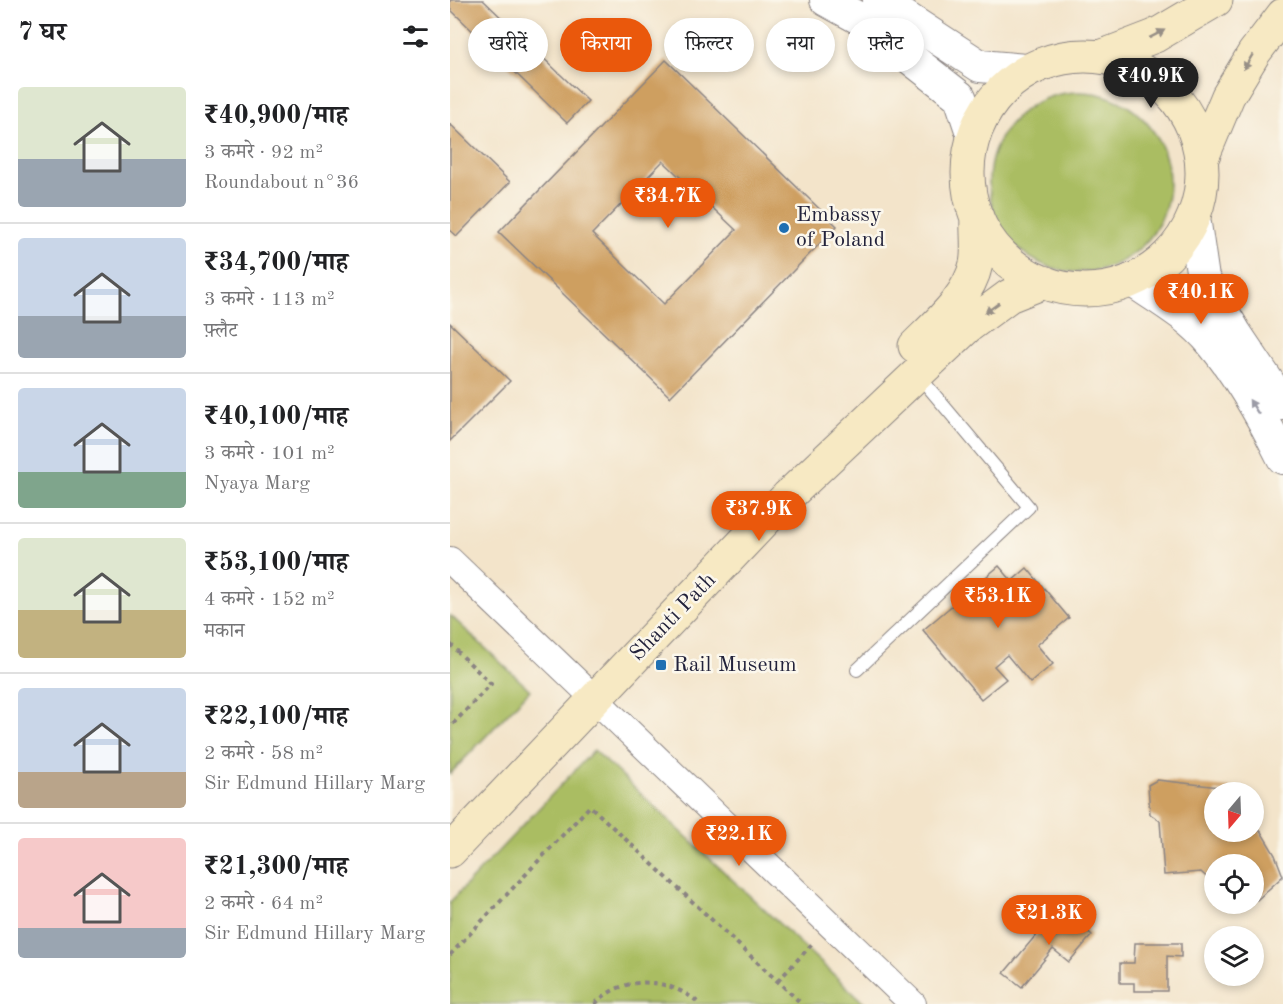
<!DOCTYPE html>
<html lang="hi">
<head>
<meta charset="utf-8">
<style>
  :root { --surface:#fff; --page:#f6f6f6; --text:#202124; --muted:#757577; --line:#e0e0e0; --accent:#ea580c }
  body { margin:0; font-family:"Old Standard TT","Noto Serif Devanagari",serif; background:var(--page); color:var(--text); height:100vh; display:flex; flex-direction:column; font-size:22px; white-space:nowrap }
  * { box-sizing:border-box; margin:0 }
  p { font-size:20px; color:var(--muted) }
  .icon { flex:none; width:33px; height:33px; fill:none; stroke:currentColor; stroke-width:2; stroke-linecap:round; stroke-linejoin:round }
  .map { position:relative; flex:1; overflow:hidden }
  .drawer { display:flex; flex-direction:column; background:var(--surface); width:450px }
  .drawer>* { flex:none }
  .top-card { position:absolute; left:18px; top:18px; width:570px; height:54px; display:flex; gap:12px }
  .needle { width:39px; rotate:199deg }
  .buttons { position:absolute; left:754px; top:782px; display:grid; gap:12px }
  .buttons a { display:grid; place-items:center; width:60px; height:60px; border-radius:50%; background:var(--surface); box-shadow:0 3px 9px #0003; font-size:30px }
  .price { position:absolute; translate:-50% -51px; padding:0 14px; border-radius:21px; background:var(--accent); color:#fff; font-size:20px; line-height:39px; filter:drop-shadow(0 2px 3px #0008) }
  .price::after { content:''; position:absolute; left:50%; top:36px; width:18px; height:14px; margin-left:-9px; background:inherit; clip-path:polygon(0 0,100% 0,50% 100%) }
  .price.current { background:#222; color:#fff }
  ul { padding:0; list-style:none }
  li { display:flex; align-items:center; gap:18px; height:150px; padding:0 18px }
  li+li { border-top:2px solid var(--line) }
  li span { display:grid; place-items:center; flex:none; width:168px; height:120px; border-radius:6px; color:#555 }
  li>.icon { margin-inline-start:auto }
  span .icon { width:72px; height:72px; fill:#fffc; stroke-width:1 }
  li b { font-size:26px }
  h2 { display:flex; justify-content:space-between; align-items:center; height:72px; padding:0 18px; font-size:26px }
  .pill { padding:0 21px; border-radius:27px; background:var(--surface); box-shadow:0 3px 9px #0003; font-size:21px; line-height:54px }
  .pill.current { background:var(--accent); color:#fff }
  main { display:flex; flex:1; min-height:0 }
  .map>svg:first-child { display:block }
  .green { fill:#aabd62; stroke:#66704e; stroke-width:1.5 }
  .building { fill:#ce9f60; fill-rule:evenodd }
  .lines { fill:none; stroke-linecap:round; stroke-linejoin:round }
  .service-casing { stroke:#8a8382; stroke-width:14 }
  .minor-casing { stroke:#8a8382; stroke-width:28 }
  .tertiary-casing { stroke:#8a8382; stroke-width:34 }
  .secondary-casing { stroke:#8a8382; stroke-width:35 }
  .path { stroke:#8a8382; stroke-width:4; stroke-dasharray:4.5 4.5; stroke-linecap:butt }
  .service { stroke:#fff; stroke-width:12 }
  .minor { stroke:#fff; stroke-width:26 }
  .tertiary { stroke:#fff; stroke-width:32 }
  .secondary { stroke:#f7e9c3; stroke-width:33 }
  .oneway { fill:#978f86 }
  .oneway2 { fill:#9c9ca7 }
  .poi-dot { fill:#1f6fb2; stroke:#fbf7ec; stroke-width:2 }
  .labels { text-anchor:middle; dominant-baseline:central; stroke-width:5; stroke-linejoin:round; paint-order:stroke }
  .poi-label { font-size:22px; fill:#22223b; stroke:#fbf7ec; text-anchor:start }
  .street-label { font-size:22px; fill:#22223b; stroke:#fbf7ec }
</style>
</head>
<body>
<main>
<section class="drawer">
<h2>7 घर<svg class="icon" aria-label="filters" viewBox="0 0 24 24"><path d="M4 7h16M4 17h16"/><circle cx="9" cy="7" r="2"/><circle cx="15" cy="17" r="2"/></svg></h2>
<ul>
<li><span style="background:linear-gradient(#dfe7d0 60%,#9aa5b1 0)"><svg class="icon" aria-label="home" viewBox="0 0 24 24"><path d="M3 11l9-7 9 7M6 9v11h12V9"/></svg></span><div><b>₹40,900/माह</b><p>3 कमरे · 92 m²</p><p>Roundabout n°36</p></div></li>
<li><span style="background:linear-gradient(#c9d6e8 65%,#9aa5b1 0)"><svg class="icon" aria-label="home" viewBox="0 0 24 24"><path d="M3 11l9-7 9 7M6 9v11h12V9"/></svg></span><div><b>₹34,700/माह</b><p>3 कमरे · 113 m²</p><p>फ़्लैट</p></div></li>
<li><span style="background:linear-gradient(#c9d6e8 70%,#7fa58c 0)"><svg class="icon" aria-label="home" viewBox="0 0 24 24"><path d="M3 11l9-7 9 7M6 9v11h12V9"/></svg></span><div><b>₹40,100/माह</b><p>3 कमरे · 101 m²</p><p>Nyaya Marg</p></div></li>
<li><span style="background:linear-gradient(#dfe7d0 60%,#c2b280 0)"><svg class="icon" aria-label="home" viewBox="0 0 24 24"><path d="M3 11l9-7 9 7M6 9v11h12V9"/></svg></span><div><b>₹53,100/माह</b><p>4 कमरे · 152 m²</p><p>मकान</p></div></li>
<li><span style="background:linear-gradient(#c9d6e8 70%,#b9a48a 0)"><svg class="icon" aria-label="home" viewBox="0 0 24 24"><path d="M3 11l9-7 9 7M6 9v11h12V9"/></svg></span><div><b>₹22,100/माह</b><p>2 कमरे · 58 m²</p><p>Sir Edmund Hillary Marg</p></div></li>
<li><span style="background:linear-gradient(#f6c9c9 75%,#9aa5b1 0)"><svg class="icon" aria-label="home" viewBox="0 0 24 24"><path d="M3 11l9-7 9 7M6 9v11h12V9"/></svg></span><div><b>₹21,300/माह</b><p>2 कमरे · 64 m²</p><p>Sir Edmund Hillary Marg</p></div></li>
</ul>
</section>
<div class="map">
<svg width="833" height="1004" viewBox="0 0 833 1004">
  <rect width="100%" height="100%" fill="#fbf7ec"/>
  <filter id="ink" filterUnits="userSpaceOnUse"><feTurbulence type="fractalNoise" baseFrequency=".0167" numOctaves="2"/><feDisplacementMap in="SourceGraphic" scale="12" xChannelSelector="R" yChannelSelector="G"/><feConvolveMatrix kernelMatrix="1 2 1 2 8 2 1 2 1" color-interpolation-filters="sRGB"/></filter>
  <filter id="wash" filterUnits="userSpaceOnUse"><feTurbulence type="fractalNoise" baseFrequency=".008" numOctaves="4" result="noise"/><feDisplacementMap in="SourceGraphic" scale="24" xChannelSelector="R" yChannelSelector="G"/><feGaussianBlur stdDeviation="1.35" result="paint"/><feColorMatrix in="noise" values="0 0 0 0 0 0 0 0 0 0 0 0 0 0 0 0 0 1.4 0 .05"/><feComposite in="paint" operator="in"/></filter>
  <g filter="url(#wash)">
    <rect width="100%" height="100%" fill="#f3e4ca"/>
    <path class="green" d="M539 182a90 90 0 1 1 180 0a90 90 0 1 1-180 0Z
      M 0,615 L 80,690 L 0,774 Z
      M 144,750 L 415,1004 L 0,1004 L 0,902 Z"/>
    <g id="blocks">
      <path class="building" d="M 0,0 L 33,0 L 138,101 L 117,123 L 0,9 Z
        M 216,60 L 387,226 L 220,397 L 49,232 ZM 213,161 L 286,230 L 214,304 L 142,234 Z
        M 0,124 L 60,182 L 7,236 L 0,230 Z
        M 0,323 L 60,381 L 0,441 Z
        M 549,566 L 562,581 L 577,568 L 619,618 L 587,645 L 603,664 L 580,683 L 557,655 L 544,666 L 556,679 L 531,699 L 473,630 Z
        M 707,780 L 797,790 L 765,792 L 765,831 L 804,831 L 804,820 L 825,855 L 833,876 L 807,900 L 804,899 L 804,864 L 765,864 L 765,885 L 751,872 L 714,875 L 710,821 L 700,814 L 698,785 Z
        M 609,908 L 642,935 L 619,962 L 603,949 L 572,987 L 554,973 Z
        M 685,943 L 731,943 L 731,957 L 717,956 L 717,991 L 684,991 L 684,983 L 670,983 L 670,963 L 684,963 Z"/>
    </g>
  </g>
  <g filter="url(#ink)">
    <use href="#blocks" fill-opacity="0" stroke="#8a8382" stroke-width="1.5"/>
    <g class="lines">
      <defs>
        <path id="service" d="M 407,670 L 579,507 L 468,375"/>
        <path id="minor" d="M 0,560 L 463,1004"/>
        <path id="tertiary" d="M 376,0 L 409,18 L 510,97 L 523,136
          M 429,0 L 530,66 L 576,70
          M 744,217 L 753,278 L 786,334 L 833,404
          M 681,280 C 709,299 740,316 762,343 C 789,375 814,420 833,458"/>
        <path id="secondary" d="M 653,56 L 705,36 L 766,0
          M518 173a117 117 0 1 1 234 0a117 117 0 1 1-234 0Z
          M 752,158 L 778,96 L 804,53 L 833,15
          M 465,346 C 488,323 519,297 526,264 C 529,250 526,232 527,217
          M 0,851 L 338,496 L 517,327 L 559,296 L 594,282"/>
      </defs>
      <use href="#service" class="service-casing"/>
      <use href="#minor" class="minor-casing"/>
      <use href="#tertiary" class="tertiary-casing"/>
      <use href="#secondary" class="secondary-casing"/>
      <path class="path" d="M 0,644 L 41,684 L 0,727
        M 0,955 L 140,806 L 352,1004
        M 328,981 L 364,942
        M 145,1004 C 175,973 220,978 250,1004"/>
      <use href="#service" class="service"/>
      <use href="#minor" class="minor"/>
      <use href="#tertiary" class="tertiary"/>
      <use href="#secondary" class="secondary"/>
    </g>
    <defs><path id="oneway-solid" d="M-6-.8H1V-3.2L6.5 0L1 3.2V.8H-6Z" transform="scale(1.5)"/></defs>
    <g class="oneway">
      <use href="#oneway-solid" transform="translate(707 34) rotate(-27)"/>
      <use href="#oneway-solid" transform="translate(798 62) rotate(121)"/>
      <use href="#oneway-solid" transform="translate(542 308) rotate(144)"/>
    </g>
    <use class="oneway2" href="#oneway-solid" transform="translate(804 407) rotate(-123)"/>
  </g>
  <g class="poi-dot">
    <circle cx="334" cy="228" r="6"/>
    <rect x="205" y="659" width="12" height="12" rx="3"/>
  </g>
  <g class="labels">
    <g class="poi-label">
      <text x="346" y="215">Embassy<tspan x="346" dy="25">of Poland</tspan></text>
      <text x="223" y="665">Rail Museum</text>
    </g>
    <g class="street-label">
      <text transform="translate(223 617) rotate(-46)">Shanti Path</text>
    </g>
  </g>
</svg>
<div class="buttons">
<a><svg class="needle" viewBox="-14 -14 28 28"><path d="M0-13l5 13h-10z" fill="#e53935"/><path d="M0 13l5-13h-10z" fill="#757577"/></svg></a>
<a><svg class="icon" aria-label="locate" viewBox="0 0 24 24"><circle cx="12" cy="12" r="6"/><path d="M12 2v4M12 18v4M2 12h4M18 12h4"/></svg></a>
<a><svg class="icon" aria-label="layers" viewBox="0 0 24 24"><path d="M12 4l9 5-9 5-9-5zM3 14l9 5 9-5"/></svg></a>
</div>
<b class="price current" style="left:701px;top:109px">₹40.9K</b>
<b class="price" style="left:218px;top:229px">₹34.7K</b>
<b class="price" style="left:751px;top:325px">₹40.1K</b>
<b class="price" style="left:309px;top:542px">₹37.9K</b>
<b class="price" style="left:548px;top:629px">₹53.1K</b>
<b class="price" style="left:289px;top:867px">₹22.1K</b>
<b class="price" style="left:599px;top:946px">₹21.3K</b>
<div class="top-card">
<a class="pill">खरीदें</a>
<a class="pill current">किराया</a>
<a class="pill">फ़िल्टर</a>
<a class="pill">नया</a>
<a class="pill">फ़्लैट</a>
</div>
</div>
</main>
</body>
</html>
